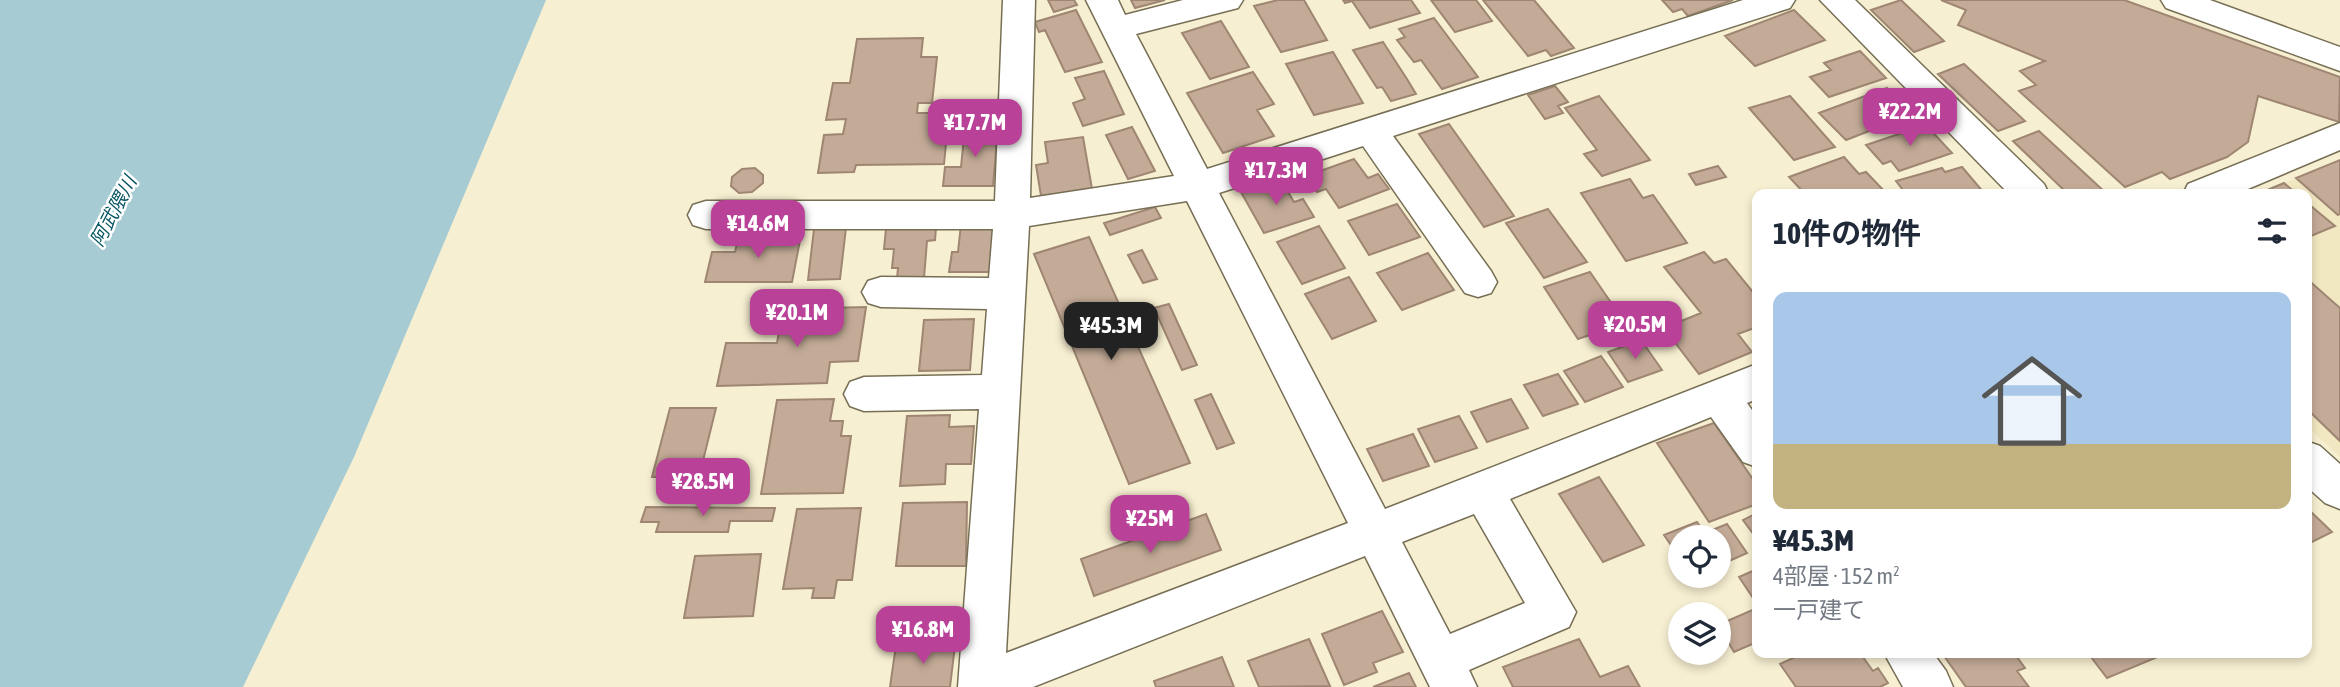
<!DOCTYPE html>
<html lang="ja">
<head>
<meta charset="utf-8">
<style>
  :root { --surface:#fff; --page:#f2f2f3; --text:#1f2937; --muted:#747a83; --line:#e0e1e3; --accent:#b94197 }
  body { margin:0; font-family:"Asap Condensed","Noto Sans JP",sans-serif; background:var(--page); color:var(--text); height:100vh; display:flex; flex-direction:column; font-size:26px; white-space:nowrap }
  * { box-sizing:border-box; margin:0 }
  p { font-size:23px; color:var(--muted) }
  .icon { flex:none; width:38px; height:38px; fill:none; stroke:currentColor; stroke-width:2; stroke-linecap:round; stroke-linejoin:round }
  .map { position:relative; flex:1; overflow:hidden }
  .side { position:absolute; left:1752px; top:189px; width:560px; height:469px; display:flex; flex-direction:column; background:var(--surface); border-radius:14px; box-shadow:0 4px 10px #0003 }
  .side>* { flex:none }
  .tools { position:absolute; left:1668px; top:525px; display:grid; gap:14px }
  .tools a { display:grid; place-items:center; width:63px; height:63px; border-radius:50%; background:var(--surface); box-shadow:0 4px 10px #0003; font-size:35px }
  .price { position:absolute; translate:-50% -60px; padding:0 16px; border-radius:14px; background:var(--accent); color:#fff; font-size:23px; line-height:46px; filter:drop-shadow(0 2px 4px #0008) }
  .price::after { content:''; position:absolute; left:50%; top:42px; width:21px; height:16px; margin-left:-10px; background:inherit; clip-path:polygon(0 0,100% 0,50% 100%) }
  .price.selected { background:#222; color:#fff }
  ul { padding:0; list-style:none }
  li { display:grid; align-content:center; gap:14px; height:371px; padding:0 21px }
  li+li { border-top:2px solid var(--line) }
  li span { display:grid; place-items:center; height:217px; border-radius:14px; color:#555 }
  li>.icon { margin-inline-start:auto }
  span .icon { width:126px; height:126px; fill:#fffc; stroke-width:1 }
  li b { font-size:30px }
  h2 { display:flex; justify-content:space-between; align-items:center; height:84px; padding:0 21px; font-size:30px }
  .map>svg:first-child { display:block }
  .built { fill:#f1e7c1 }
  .water { fill:#a6cbd2 }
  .building { fill:#c3ab97; stroke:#9e8673; stroke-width:2 }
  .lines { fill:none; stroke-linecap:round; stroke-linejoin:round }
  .minor-casing { stroke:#776f55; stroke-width:3 }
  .minor { fill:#fff; fill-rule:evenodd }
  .labels { text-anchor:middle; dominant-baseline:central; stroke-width:5; stroke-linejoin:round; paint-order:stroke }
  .water-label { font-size:19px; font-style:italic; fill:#085763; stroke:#fff }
</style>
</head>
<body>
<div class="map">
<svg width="2340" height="687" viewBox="0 0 2340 687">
  <rect width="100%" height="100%" fill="#f7efd1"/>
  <path class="built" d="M 2340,160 L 2340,457 L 2307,426 L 2306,194 L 2258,194 Z"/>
  <path class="water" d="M 0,0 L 546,0 L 354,457 L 243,687 L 0,687 Z"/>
  <path class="building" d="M 1048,0 L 1074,0 L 1077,5 L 1054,12 Z
    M 1131,0 L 1165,0 L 1135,8 Z
    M 1278,0 L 1304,0 L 1327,40 L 1281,52 L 1254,6 Z
    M 1343,0 L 1411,0 L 1420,13 L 1370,28 L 1352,1 L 1345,3 Z
    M 1431,0 L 1476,0 L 1492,21 L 1455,32 Z
    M 1483,0 L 1534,0 L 1574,48 L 1551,56 L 1546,50 L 1528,56 Z
    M 1662,0 L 1733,0 L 1688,16 L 1682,9 L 1673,12 Z
    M 1901,0 L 1944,41 L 1914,52 L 1871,10 Z
    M 1941,0 L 2124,0 L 2340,77 L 2339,122 L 2258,96 L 2248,142 L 2227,157 L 2170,179 L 2162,172 L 2125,187 L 2019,91 L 2036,85 L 2020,71 L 2045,61 L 1958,25 L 1966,10 Z
    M 1076,10 L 1102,62 L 1065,72 L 1045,30 L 1039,32 L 1035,22 Z
    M 1794,10 L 1825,40 L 1755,66 L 1725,36 Z
    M 1434,18 L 1478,77 L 1442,89 L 1421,60 L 1414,62 L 1397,40 L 1405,37 L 1399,29 Z
    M 1221,21 L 1249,67 L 1210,79 L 1182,33 Z
    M 923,38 L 921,57 L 937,57 L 932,103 L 918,103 L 917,113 L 949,113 L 944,164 L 856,165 L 854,172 L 818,173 L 824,135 L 843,134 L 846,119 L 826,120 L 833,83 L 850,83 L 857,39 Z
    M 1383,42 L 1407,79 L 1416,94 L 1391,101 L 1382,87 L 1377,88 L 1353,50 Z
    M 1860,51 L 1886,78 L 1829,97 L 1810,77 L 1831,70 L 1824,63 Z
    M 1333,52 L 1363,103 L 1314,115 L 1286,64 Z
    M 1964,64 L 2025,121 L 1998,131 L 1938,74 Z
    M 1104,71 L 1124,114 L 1083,126 L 1073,103 L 1085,99 L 1075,78 Z
    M 1253,72 L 1274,104 L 1257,110 L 1274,136 L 1223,153 L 1187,93 Z
    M 1555,86 L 1568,102 L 1558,106 L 1563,113 L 1545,119 L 1528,95 Z
    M 1887,88 L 1908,108 L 1876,120 L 1882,126 L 1846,140 L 1819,113 Z
    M 1599,96 L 1650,160 L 1602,176 L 1584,154 L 1597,150 L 1565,108 Z
    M 1790,96 L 1835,147 L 1794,160 L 1749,108 Z
    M 1449,124 L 1514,216 L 1484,227 L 1419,134 Z
    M 1926,125 L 1952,153 L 1899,171 L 1891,161 L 1883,164 L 1866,145 Z
    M 998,126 L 993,186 L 943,186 L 945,167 L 961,167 L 965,127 Z
    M 1132,127 L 1155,171 L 1128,179 L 1106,135 Z
    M 2039,131 L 2107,194 L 2068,194 L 2013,141 Z
    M 1083,137 L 1092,189 L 1041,196 L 1036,165 L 1048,163 L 1045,142 Z
    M 1844,157 L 1859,174 L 1866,172 L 1887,194 L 1805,194 L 1789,177 Z
    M 1354,159 L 1368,178 L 1378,174 L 1389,189 L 1339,208 L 1326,189 L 1317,192 L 1306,176 Z
    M 2340,160 L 2340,214 L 2338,215 L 2296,178 Z
    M 1718,166 L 1726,177 L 1696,185 L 1689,174 Z
    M 1962,167 L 1985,194 L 1906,194 L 1896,181 L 1942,168 L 1945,172 Z
    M 755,168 L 763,175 L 763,183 L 752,192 L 739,193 L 731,186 L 732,177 L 742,169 Z
    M 1630,179 L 1643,198 L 1653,195 L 1687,243 L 1626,261 L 1581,193 Z
    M 1281,180 L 1294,202 L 1303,199 L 1314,217 L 1264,233 L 1241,192 Z
    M 2284,183 L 2297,194 L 2258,194 Z
    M 2306,202 L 2335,226 L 2306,238 Z
    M 1397,204 L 1420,237 L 1369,255 L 1348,221 Z
    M 1155,207 L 1161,218 L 1110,235 L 1104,223 Z
    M 1548,209 L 1587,262 L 1544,278 L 1506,223 Z
    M 961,224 L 991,224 L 996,232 L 992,272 L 949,272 L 952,252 L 958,252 Z
    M 1319,226 L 1345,268 L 1302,284 L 1277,242 Z
    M 846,228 L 840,279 L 808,280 L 814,229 Z
    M 936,228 L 935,240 L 927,241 L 924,278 L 897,279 L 898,268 L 892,268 L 894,249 L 884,249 L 886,229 Z
    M 802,230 L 792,282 L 705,282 L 712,252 L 735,252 L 738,239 L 773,238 L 774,231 Z
    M 1089,237 L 1190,463 L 1129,484 L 1034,254 Z
    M 1142,250 L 1157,279 L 1143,283 L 1128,255 Z
    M 1704,252 L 1714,263 L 1726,259 L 1757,297 L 1757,327 L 1738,334 L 1752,352 L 1699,374 L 1664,328 L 1701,313 L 1664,267 Z
    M 1428,253 L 1454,290 L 1402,310 L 1377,273 Z
    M 1590,272 L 1625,323 L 1578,339 L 1544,287 Z
    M 1349,277 L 1376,321 L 1332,339 L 1305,294 Z
    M 2306,278 L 2340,308 L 2340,441 L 2306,408 Z
    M 1169,304 L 1197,365 L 1182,370 L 1154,308 Z
    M 866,307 L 858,361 L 830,362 L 827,383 L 717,386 L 726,343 L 777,343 L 783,309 Z
    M 974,319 L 970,370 L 919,371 L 924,320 Z
    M 1641,340 L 1662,370 L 1628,382 L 1608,352 Z
    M 1601,356 L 1623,387 L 1585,402 L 1564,371 Z
    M 1558,374 L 1578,404 L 1543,416 L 1524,385 Z
    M 1211,394 L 1234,443 L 1217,449 L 1195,400 Z
    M 834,399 L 830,421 L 843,421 L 841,436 L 851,436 L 843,493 L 761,494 L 777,400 Z
    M 1511,399 L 1528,428 L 1487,442 L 1471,412 Z
    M 670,408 L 716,408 L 699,477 L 652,477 Z
    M 950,415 L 949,427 L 974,426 L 971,464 L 946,464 L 945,484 L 900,486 L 907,416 Z
    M 1459,416 L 1477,448 L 1435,462 L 1418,429 Z
    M 1714,423 L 1757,485 L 1757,504 L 1709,522 L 1657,443 Z
    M 1413,434 L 1429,466 L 1383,481 L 1367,449 Z
    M 1599,477 L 1644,545 L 1603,562 L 1559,494 Z
    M 967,502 L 966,566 L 896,566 L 903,503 Z
    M 646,507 L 775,508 L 772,521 L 730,521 L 728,532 L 656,532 L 659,522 L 641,522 Z
    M 2306,507 L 2332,532 L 2306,545 Z
    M 861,508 L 852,580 L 837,580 L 834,598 L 812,598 L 814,588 L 783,589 L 797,509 Z
    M 1757,513 L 1757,539 L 1743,520 Z
    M 1206,514 L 1221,550 L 1094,596 L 1081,559 Z
    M 1697,522 L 1705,533 L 1727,524 L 1747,553 L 1718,566 L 1718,537 L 1680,537 L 1680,558 L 1664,535 Z
    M 761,554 L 753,616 L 684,618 L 695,556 Z
    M 1757,569 L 1757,604 L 1739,577 Z
    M 1757,608 L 1757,642 L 1734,652 L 1718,625 Z
    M 1382,611 L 1403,652 L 1373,663 L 1377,672 L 1344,685 L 1322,634 Z
    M 1309,639 L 1330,686 L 1259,687 L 1248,661 Z
    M 1579,639 L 1600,677 L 1628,666 L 1640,687 L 1513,687 L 1503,667 Z
    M 896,645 L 955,645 L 950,687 L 890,687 Z
    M 1804,653 L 1860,653 L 1873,671 L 1878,668 L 1888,683 L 1880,687 L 1796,687 L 1780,664 Z
    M 1942,653 L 2014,653 L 2025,668 L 2017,671 L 2029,687 L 1966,687 Z
    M 2088,653 L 2157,653 L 2160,656 L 2107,678 Z
    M 1222,657 L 1234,687 L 1156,687 L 1154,681 Z
    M 1409,673 L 1416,687 L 1373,687 Z"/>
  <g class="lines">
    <defs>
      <path id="minor" d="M 1003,0 L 1035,0 L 1030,198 L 1174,176 L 1086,0 L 1118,0 L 1125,15 L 1183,0 L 1243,0 L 1238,8 L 1136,34 L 1207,169 L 1743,0 L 1795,0 L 1790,8 L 1393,136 L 1491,271 L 1497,282 L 1491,293 L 1478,297 L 1465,293 L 1363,146 L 1219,193 L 1385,509 L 1757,364 L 1757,399 L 1747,403 L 1757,417 L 1757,467 L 1743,462 L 1711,417 L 1510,499 L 1576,612 L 1569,627 L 1469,670 L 1477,687 L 1430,687 L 1365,556 L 1033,687 L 958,687 L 979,409 L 864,411 L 850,406 L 844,394 L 850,382 L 864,377 L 982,375 L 987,309 L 881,307 L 868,303 L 862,292 L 868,281 L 881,277 L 989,278 L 993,229 L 706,229 L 693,225 L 688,215 L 693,205 L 706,201 L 995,201 ZM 1187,201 L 1348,523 L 1006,653 L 1029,226 ZM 1474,514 L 1525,603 L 1450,634 L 1402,542 Z
        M 1820,0 L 1855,0 L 2044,184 L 2049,194 L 2009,194 Z
        M 2161,0 L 2210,0 L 2340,47 L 2340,71 L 2166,8 Z
        M 2340,123 L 2340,150 L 2236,194 L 2183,194 L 2188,184 Z
        M 2306,441 L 2320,446 L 2340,464 L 2340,509 L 2325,503 L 2306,486 Z
        M 1884,653 L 1933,653 L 1946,671 L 1953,687 L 1903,687 Z"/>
    </defs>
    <use href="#minor" class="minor-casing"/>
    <use href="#minor" class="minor"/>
  </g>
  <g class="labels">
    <g class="water-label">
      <text transform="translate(113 211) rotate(-62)">阿武隈川</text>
    </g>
  </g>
</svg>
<div class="tools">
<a><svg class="icon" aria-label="locate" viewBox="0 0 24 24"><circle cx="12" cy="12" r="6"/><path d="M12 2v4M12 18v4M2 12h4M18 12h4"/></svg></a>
<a><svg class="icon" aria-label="layers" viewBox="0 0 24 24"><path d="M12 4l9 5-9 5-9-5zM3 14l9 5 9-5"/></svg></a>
</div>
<b class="price" style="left:1910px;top:148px">¥22.2M</b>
<b class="price" style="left:975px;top:159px">¥17.7M</b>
<b class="price" style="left:1276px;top:207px">¥17.3M</b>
<b class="price" style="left:758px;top:260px">¥14.6M</b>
<b class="price" style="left:797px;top:349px">¥20.1M</b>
<b class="price" style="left:1635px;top:361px">¥20.5M</b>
<b class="price selected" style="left:1111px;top:362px">¥45.3M</b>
<b class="price" style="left:703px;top:518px">¥28.5M</b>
<b class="price" style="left:1150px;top:555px">¥25M</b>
<b class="price" style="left:923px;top:666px">¥16.8M</b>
<section class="side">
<h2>10件の物件<svg class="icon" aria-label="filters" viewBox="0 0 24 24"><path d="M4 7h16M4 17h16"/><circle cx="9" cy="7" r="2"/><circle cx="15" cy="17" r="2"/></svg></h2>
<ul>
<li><span style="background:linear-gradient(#a9c7e8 70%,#c2b280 0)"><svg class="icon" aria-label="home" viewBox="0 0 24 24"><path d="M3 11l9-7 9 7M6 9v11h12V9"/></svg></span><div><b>¥45.3M</b><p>4部屋 · 152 m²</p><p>一戸建て</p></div></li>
</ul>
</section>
</div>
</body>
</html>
